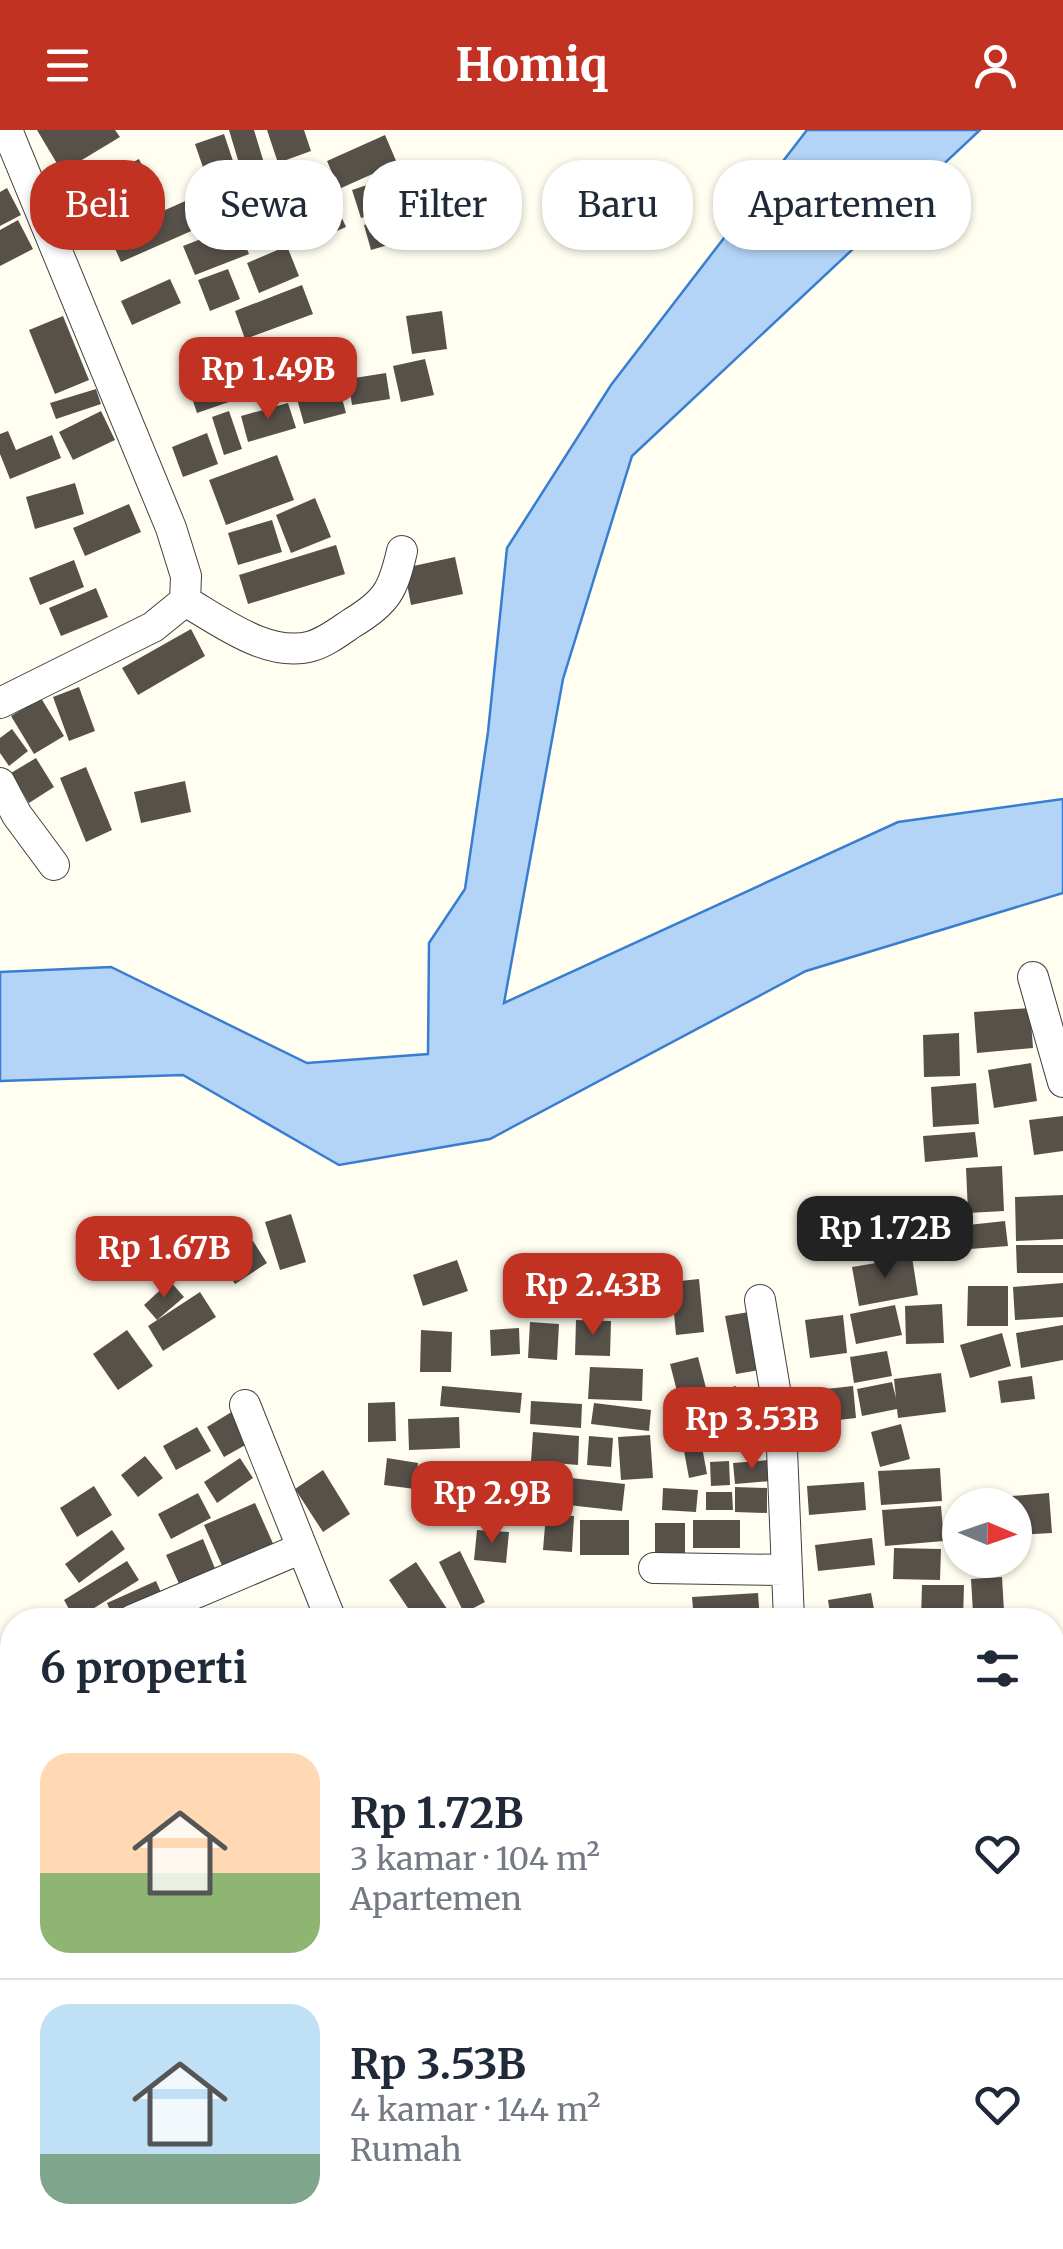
<!DOCTYPE html>
<html lang="id">
<head>
<meta charset="utf-8">
<style>
  :root { --surface:#fff; --page:#f6f6f7; --text:#1f2937; --muted:#747a83; --line:#e0e1e3; --accent:#c23223 }
  body { margin:0; font-family:Merriweather,serif; background:var(--page); color:var(--text); height:100vh; display:flex; flex-direction:column; font-size:38px; white-space:nowrap }
  * { box-sizing:border-box; margin:0 }
  p { font-size:32px; color:var(--muted) }
  .icon { flex:none; width:55px; height:55px; fill:none; stroke:currentColor; stroke-width:2; stroke-linecap:round; stroke-linejoin:round }
  .map { position:relative; flex:1; overflow:hidden }
  .details { position:absolute; left:0px; top:1478px; width:1065px; height:642px; display:flex; flex-direction:column; background:var(--surface); border-radius:40px 40px 0 0; box-shadow:0 2px 8px #0004 }
  .details>* { flex:none }
  .top-card { position:absolute; left:30px; top:30px; width:1005px; height:90px; display:flex; gap:20px }
  .needle { width:65px; rotate:92deg }
  .tools { position:absolute; left:942px; top:1358px; display:grid; gap:20px }
  .tools a { display:grid; place-items:center; width:90px; height:90px; border-radius:50%; background:var(--surface); box-shadow:0 2px 8px #0004; font-size:50px }
  .price { position:absolute; translate:-50% -85px; padding:0 22px; border-radius:20px; background:var(--accent); color:#fff; font-size:32px; line-height:65px; filter:drop-shadow(0 2px 5px #0008) }
  .price::after { content:''; position:absolute; left:50%; top:60px; width:30px; height:22px; margin-left:-15px; background:inherit; clip-path:polygon(0 0,100% 0,50% 100%) }
  .price.selected { background:#222; color:#fff }
  ul { padding:0; list-style:none }
  li { display:flex; align-items:center; gap:30px; height:250px; padding:0 40px }
  li+li { border-top:2px solid var(--line) }
  li span { display:grid; place-items:center; flex:none; width:280px; height:200px; border-radius:30px; color:#555 }
  li>.icon { margin-inline-start:auto }
  span .icon { width:120px; height:120px; fill:#fffc; stroke-width:1 }
  li b { font-size:42px }
  h2 { display:flex; justify-content:space-between; align-items:center; height:120px; padding:0 40px; font-size:42px }
  .chip { padding:0 35px; border-radius:40px; background:var(--surface); box-shadow:0 2px 8px #0004; font-size:35px; line-height:90px }
  .chip.selected { background:var(--accent); color:#fff }
  header { display:flex; justify-content:space-between; align-items:center; height:130px; padding:0 40px; background:var(--accent); color:#fff; font-size:45px; font-weight:800 }
  .map>svg:first-child { display:block }
  .water { fill:#b3d4f7; stroke:#387ed0; stroke-width:2.5 }
  .building { fill:#57514a }
  .lines { fill:none; stroke-linecap:round; stroke-linejoin:round }
  .street-casing { stroke:#414141; stroke-width:32 }
  .street { stroke:#fff; stroke-width:30 }
</style>
</head>
<body>
<header><svg class="icon" aria-label="menu" viewBox="0 0 24 24"><path d="M4 6h16M4 12h16M4 18h16"/></svg>Homiq<svg class="icon" aria-label="person" viewBox="0 0 24 24"><circle cx="12" cy="8" r="4"/><path d="M4 21q1-7 8-7t8 7"/></svg></header>
<div class="map">
<svg width="1063" height="2119" viewBox="0 0 1063 2119">
  <rect width="100%" height="100%" fill="#fffef0"/>
  <path class="water" d="M 807,0 L 980,0 L 632,326 L 563,549 L 504,873 L 898,692 L 1063,669 L 1063,763 L 806,841 L 490,1009 L 339,1035 L 183,945 L 0,951 L 0,842 L 111,837 L 307,933 L 428,924 L 429,813 L 465,759 L 488,602 L 507,418 L 611,255 Z"/>
  <path class="building" d="M 37,0 L 115,0 L 120,7 L 62,42 Z
    M 229,0 L 254,0 L 264,33 L 241,40 Z
    M 267,0 L 304,0 L 311,21 L 278,33 Z
    M 224,4 L 238,46 L 209,55 L 195,14 Z
    M 385,5 L 397,33 L 339,59 L 327,31 Z
    M 139,29 L 160,72 L 103,101 L 82,58 Z
    M 266,42 L 277,66 L 226,89 L 216,65 Z
    M 397,45 L 406,74 L 361,88 L 352,60 Z
    M 328,57 L 346,97 L 298,118 L 280,78 Z
    M 7,58 L 21,85 L 0,96 L 0,62 Z
    M 201,64 L 214,91 L 121,132 L 109,105 Z
    M 417,79 L 425,104 L 371,120 L 364,95 Z
    M 18,90 L 33,119 L 0,136 L 0,100 Z
    M 237,95 L 249,124 L 195,145 L 183,116 Z
    M 287,116 L 299,146 L 259,163 L 247,133 Z
    M 228,139 L 240,169 L 210,181 L 198,150 Z
    M 170,149 L 181,173 L 132,195 L 121,171 Z
    M 302,155 L 313,184 L 245,209 L 235,181 Z
    M 442,181 L 447,219 L 412,224 L 406,186 Z
    M 63,186 L 89,250 L 55,264 L 29,200 Z
    M 315,217 L 328,244 L 291,261 L 278,234 Z
    M 233,227 L 246,266 L 197,283 L 184,244 Z
    M 425,229 L 434,265 L 401,272 L 393,236 Z
    M 386,243 L 390,269 L 352,275 L 348,249 Z
    M 339,257 L 346,283 L 304,294 L 297,269 Z
    M 96,259 L 101,274 L 56,289 L 50,273 Z
    M 288,273 L 296,298 L 248,312 L 241,286 Z
    M 101,281 L 115,310 L 73,330 L 59,302 Z
    M 229,281 L 242,319 L 224,325 L 212,287 Z
    M 8,301 L 16,320 L 52,305 L 61,328 L 10,349 L 0,324 L 0,304 Z
    M 207,303 L 218,334 L 183,347 L 172,317 Z
    M 277,325 L 294,370 L 226,395 L 209,350 Z
    M 75,353 L 84,384 L 35,399 L 26,367 Z
    M 315,368 L 331,407 L 291,423 L 276,385 Z
    M 129,374 L 141,402 L 85,426 L 73,398 Z
    M 272,390 L 282,422 L 238,435 L 228,403 Z
    M 336,415 L 345,444 L 248,474 L 239,445 Z
    M 455,427 L 463,464 L 411,475 L 404,438 Z
    M 74,430 L 84,457 L 40,475 L 29,448 Z
    M 96,458 L 108,487 L 61,506 L 49,478 Z
    M 191,499 L 205,526 L 138,565 L 122,538 Z
    M 79,557 L 95,601 L 69,611 L 53,567 Z
    M 41,568 L 64,606 L 34,624 L 11,586 Z
    M 12,599 L 28,621 L 9,636 L 0,623 L 0,608 Z
    M 36,628 L 54,657 L 29,673 L 11,643 Z
    M 86,637 L 112,700 L 86,712 L 60,648 Z
    M 185,651 L 191,682 L 141,693 L 134,662 Z
    M 1030,878 L 1033,918 L 977,923 L 974,882 Z
    M 959,903 L 960,946 L 924,947 L 923,905 Z
    M 1031,933 L 1037,971 L 994,978 L 988,940 Z
    M 976,953 L 979,994 L 933,997 L 931,957 Z
    M 1063,986 L 1063,1021 L 1034,1025 L 1029,990 Z
    M 975,1002 L 978,1027 L 925,1032 L 923,1006 Z
    M 1002,1036 L 1004,1081 L 968,1083 L 966,1038 Z
    M 1063,1065 L 1063,1109 L 1016,1111 L 1015,1067 Z
    M 947,1078 L 952,1118 L 912,1124 L 907,1083 Z
    M 291,1084 L 306,1132 L 280,1140 L 265,1092 Z
    M 1005,1091 L 1008,1116 L 970,1119 L 968,1095 Z
    M 253,1111 L 267,1133 L 235,1154 L 220,1132 Z
    M 1016,1115 L 1063,1115 L 1063,1143 L 1017,1143 Z
    M 912,1127 L 918,1165 L 859,1176 L 852,1137 Z
    M 576,1129 L 580,1161 L 552,1165 L 547,1133 Z
    M 457,1130 L 468,1161 L 423,1176 L 413,1145 Z
    M 699,1149 L 704,1202 L 676,1205 L 671,1152 Z
    M 170,1151 L 184,1167 L 157,1190 L 144,1175 Z
    M 1063,1153 L 1063,1187 L 1015,1190 L 1013,1157 Z
    M 968,1156 L 1008,1156 L 1008,1196 L 967,1196 Z
    M 200,1162 L 216,1187 L 163,1221 L 148,1196 Z
    M 942,1174 L 944,1213 L 906,1214 L 905,1176 Z
    M 895,1175 L 902,1205 L 856,1214 L 850,1184 Z
    M 755,1181 L 765,1239 L 736,1244 L 725,1186 Z
    M 843,1185 L 847,1223 L 810,1228 L 805,1190 Z
    M 576,1190 L 611,1191 L 610,1226 L 575,1225 Z
    M 530,1192 L 559,1194 L 557,1230 L 528,1228 Z
    M 1063,1195 L 1063,1230 L 1021,1238 L 1016,1203 Z
    M 519,1198 L 520,1224 L 491,1226 L 490,1200 Z
    M 127,1200 L 153,1236 L 118,1260 L 93,1224 Z
    M 421,1200 L 452,1202 L 451,1242 L 420,1242 Z
    M 1002,1203 L 1011,1236 L 970,1248 L 960,1215 Z
    M 887,1221 L 892,1246 L 854,1253 L 850,1227 Z
    M 698,1227 L 707,1262 L 679,1269 L 670,1234 Z
    M 590,1237 L 643,1239 L 642,1271 L 588,1269 Z
    M 941,1243 L 946,1282 L 898,1288 L 897,1279 L 862,1286 L 857,1259 L 892,1252 L 896,1268 L 894,1249 Z
    M 1032,1246 L 1035,1269 L 1001,1273 L 998,1251 Z
    M 442,1256 L 522,1263 L 520,1283 L 440,1276 Z
    M 736,1256 L 742,1277 L 698,1289 L 692,1268 Z
    M 853,1256 L 856,1288 L 803,1294 L 799,1262 Z
    M 531,1271 L 582,1274 L 581,1298 L 530,1294 Z
    M 395,1272 L 396,1311 L 368,1312 L 368,1273 Z
    M 594,1273 L 651,1280 L 649,1301 L 591,1294 Z
    M 238,1278 L 256,1309 L 224,1327 L 207,1297 Z
    M 459,1287 L 460,1318 L 409,1320 L 408,1289 Z
    M 901,1294 L 910,1329 L 880,1337 L 871,1302 Z
    M 197,1297 L 211,1321 L 176,1340 L 163,1316 Z
    M 533,1302 L 579,1306 L 578,1335 L 531,1331 Z
    M 650,1305 L 653,1348 L 621,1350 L 618,1307 Z
    M 589,1306 L 613,1308 L 611,1337 L 587,1335 Z
    M 700,1306 L 707,1344 L 689,1348 L 682,1310 Z
    M 145,1326 L 163,1348 L 138,1367 L 121,1345 Z
    M 240,1328 L 253,1348 L 217,1373 L 204,1352 Z
    M 387,1328 L 418,1333 L 415,1359 L 384,1355 Z
    M 769,1330 L 771,1351 L 735,1354 L 733,1333 Z
    M 729,1331 L 730,1355 L 711,1356 L 710,1332 Z
    M 940,1338 L 942,1371 L 881,1375 L 878,1341 Z
    M 323,1340 L 350,1384 L 323,1402 L 295,1359 Z
    M 544,1345 L 625,1354 L 622,1381 L 541,1372 Z
    M 864,1352 L 866,1380 L 809,1385 L 807,1356 Z
    M 94,1356 L 112,1385 L 77,1407 L 60,1378 Z
    M 735,1357 L 767,1358 L 767,1383 L 735,1382 Z
    M 663,1358 L 698,1360 L 696,1382 L 662,1380 Z
    M 706,1362 L 732,1362 L 733,1380 L 706,1380 Z
    M 198,1363 L 211,1388 L 171,1409 L 158,1384 Z
    M 1049,1363 L 1052,1403 L 1015,1405 L 1015,1375 L 989,1375 L 989,1368 Z
    M 255,1373 L 275,1418 L 224,1440 L 204,1395 Z
    M 941,1376 L 944,1411 L 885,1416 L 882,1380 Z
    M 546,1384 L 574,1386 L 572,1422 L 543,1420 Z
    M 580,1390 L 629,1390 L 629,1425 L 580,1425 Z
    M 693,1390 L 740,1390 L 740,1418 L 693,1418 Z
    M 655,1393 L 685,1393 L 685,1427 L 655,1427 Z
    M 112,1400 L 125,1419 L 79,1453 L 65,1434 Z
    M 477,1400 L 509,1402 L 506,1433 L 474,1430 Z
    M 872,1408 L 875,1435 L 818,1441 L 815,1415 Z
    M 203,1409 L 216,1441 L 180,1456 L 166,1425 Z
    M 894,1418 L 941,1419 L 940,1450 L 893,1449 Z
    M 460,1421 L 485,1472 L 464,1483 L 439,1432 Z
    M 127,1431 L 139,1450 L 75,1490 L 64,1470 Z
    M 416,1432 L 453,1488 L 449,1490 L 416,1490 L 389,1450 Z
    M 1002,1447 L 1004,1481 L 973,1483 L 971,1449 Z
    M 156,1451 L 164,1469 L 114,1490 L 107,1473 Z
    M 922,1455 L 964,1455 L 963,1490 L 921,1490 Z
    M 758,1463 L 760,1490 L 694,1490 L 692,1467 Z
    M 871,1463 L 876,1490 L 831,1490 L 828,1470 Z
    M 11,1631 L 12,1652 L 0,1654 L 0,1634 Z
    M 4,1716 L 12,1743 L 12,1759 L 0,1763 L 0,1717 Z
    M 9,1825 L 12,1862 L 0,1866 L 0,1827 Z
    M 1063,1841 L 1063,1885 L 1052,1887 L 1052,1843 Z
    M 1063,1893 L 1063,1919 L 1052,1922 L 1052,1896 Z
    M 12,1897 L 12,1943 L 0,1946 L 0,1900 Z
    M 1063,1928 L 1063,1959 L 1054,1962 L 1052,1931 Z
    M 1063,2003 L 1063,2030 L 1054,2032 L 1052,2005 Z
    M 1058,2094 L 1062,2119 L 1026,2119 L 1024,2108 L 1052,2108 L 1052,2095 Z
    M 12,2099 L 12,2108 L 60,2109 L 6,2119 L 2,2102 Z
    M 131,2108 L 132,2119 L 82,2119 L 82,2115 Z
    M 187,2108 L 228,2108 L 230,2119 L 189,2119 Z
    M 232,2108 L 291,2108 L 292,2112 L 233,2119 Z
    M 313,2108 L 365,2108 L 365,2109 L 316,2119 Z
    M 411,2108 L 517,2108 L 519,2116 L 413,2119 Z
    M 1022,2108 L 1024,2119 L 984,2119 L 983,2111 Z"/>
  <g class="lines">
    <defs>
      <path id="street" d="M 185,471 C 220,491 269,529 312,516 C 326,512 340,501 352,493 C 387,472 393,460 402,421
        M 0,573 L 153,497 L 185,471 L 186,446 L 171,398 L 7,0
        M 0,653 L 17,685 L 54,735
        M 1033,847 L 1063,952
        M 760,1170 L 781,1295 L 789,1490
        M 245,1275 L 331,1490
        M 654,1438 L 787,1440
        M 132,1490 L 302,1418
        M 1052,1605 L 1063,1604
        M 0,1676 L 12,1670
        M 0,2021 L 12,2017
        M 1052,2086 L 1063,2084
        M 297,2108 L 299,2119
        M 579,2108 L 583,2119
        M 889,2116 L 935,2108"/>
    </defs>
    <use href="#street" class="street-casing"/>
    <use href="#street" class="street"/>
  </g>
</svg>
<div class="tools">
<a><svg class="needle" viewBox="-14 -14 28 28"><path d="M0-13l5 13h-10z" fill="#e53935"/><path d="M0 13l5-13h-10z" fill="#747a83"/></svg></a>
</div>
<b class="price" style="left:268px;top:292px">Rp 1.49B</b>
<b class="price selected" style="left:885px;top:1151px">Rp 1.72B</b>
<b class="price" style="left:164px;top:1171px">Rp 1.67B</b>
<b class="price" style="left:593px;top:1208px">Rp 2.43B</b>
<b class="price" style="left:752px;top:1342px">Rp 3.53B</b>
<b class="price" style="left:492px;top:1416px">Rp 2.9B</b>
<div class="top-card">
<a class="chip selected">Beli</a>
<a class="chip">Sewa</a>
<a class="chip">Filter</a>
<a class="chip">Baru</a>
<a class="chip">Apartemen</a>
</div>
<section class="details">
<h2>6 properti<svg class="icon" aria-label="filters" viewBox="0 0 24 24"><path d="M4 7h16M4 17h16"/><circle cx="9" cy="7" r="2"/><circle cx="15" cy="17" r="2"/></svg></h2>
<ul>
<li><span style="background:linear-gradient(#ffd9b3 60%,#8fb573 0)"><svg class="icon" aria-label="home" viewBox="0 0 24 24"><path d="M3 11l9-7 9 7M6 9v11h12V9"/></svg></span><div><b>Rp 1.72B</b><p>3 kamar · 104 m²</p><p>Apartemen</p></div><svg class="icon" aria-label="heart" viewBox="0 0 24 24"><path d="M12 20l-8-8c-3-5 5-10 8-4 3-6 11-1 8 4z"/></svg></li>
<li><span style="background:linear-gradient(#bfe0f5 75%,#7fa58c 0)"><svg class="icon" aria-label="home" viewBox="0 0 24 24"><path d="M3 11l9-7 9 7M6 9v11h12V9"/></svg></span><div><b>Rp 3.53B</b><p>4 kamar · 144 m²</p><p>Rumah</p></div><svg class="icon" aria-label="heart" viewBox="0 0 24 24"><path d="M12 20l-8-8c-3-5 5-10 8-4 3-6 11-1 8 4z"/></svg></li>
</ul>
</section>
</div>
</body>
</html>
